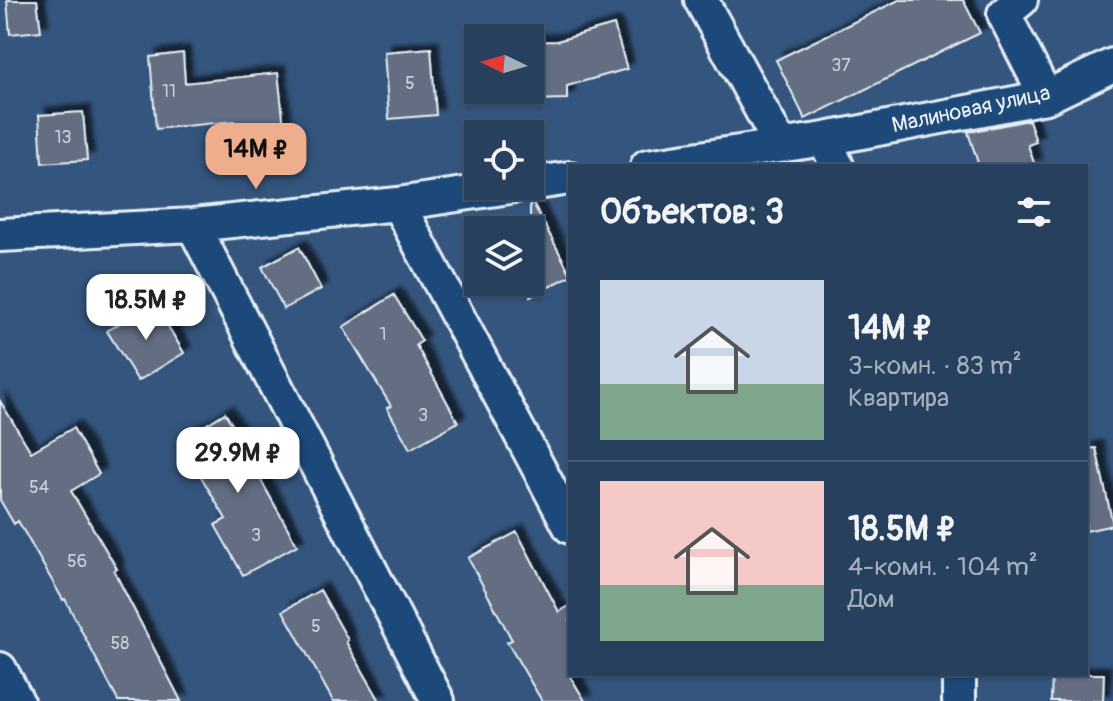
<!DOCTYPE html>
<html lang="ru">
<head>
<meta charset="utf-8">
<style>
  :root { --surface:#27405e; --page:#2f4764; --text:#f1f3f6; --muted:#a4afbc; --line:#435973; --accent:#eead8d }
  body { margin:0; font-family:Pangolin,sans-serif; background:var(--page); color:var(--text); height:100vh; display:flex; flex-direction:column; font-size:30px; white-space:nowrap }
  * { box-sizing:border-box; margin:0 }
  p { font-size:26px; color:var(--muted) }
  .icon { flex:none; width:44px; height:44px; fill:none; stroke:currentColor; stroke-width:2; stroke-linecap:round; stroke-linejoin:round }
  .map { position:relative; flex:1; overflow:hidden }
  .side { position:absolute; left:568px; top:164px; width:520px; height:512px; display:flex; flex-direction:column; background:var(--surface); border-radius:0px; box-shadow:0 2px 6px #0004,0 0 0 2px var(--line) }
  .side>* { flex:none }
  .needle { width:52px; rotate:275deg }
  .buttons { position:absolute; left:464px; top:24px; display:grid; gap:16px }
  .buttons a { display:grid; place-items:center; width:80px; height:80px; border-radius:0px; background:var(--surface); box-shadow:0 2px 6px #0004,0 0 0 2px var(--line); font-size:40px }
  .price { position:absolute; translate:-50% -68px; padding:0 18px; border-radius:16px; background:#fff; color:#222; font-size:26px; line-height:52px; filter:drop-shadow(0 2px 4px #0008) }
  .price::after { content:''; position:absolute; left:50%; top:48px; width:24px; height:18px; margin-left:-12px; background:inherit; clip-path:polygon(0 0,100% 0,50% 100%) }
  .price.active { background:var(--accent); color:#111 }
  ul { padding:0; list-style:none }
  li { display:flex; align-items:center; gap:24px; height:200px; padding:0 32px }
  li+li { border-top:2px solid var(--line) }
  li span { display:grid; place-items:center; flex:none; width:224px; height:160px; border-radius:0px; color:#555 }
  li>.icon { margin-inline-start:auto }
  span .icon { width:96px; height:96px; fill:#fffc; stroke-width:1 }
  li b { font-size:34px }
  h2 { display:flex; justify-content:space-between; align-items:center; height:96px; padding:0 32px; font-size:34px }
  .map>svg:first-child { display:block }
  .building { fill:#646e83; stroke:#e8f1f8; stroke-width:2; filter:url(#shadow) }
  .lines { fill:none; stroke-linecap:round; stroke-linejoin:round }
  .minor-casing { stroke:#e8f1f8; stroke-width:38 }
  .minor { stroke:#1f4a7a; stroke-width:32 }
  .labels { text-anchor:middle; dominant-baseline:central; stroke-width:8; stroke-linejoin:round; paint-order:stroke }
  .number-label { font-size:18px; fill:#c7d0db }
  .street-label { font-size:22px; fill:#e8f1f8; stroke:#1f4a7a }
</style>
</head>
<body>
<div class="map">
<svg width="1113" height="701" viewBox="0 0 1113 701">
  <defs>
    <filter id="shadow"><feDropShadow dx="7" dy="-7" stdDeviation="2" flood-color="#0009"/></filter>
  </defs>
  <rect width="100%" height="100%" fill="#34557d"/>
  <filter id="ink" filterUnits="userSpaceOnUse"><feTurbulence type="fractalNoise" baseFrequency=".0125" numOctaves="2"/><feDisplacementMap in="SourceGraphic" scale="16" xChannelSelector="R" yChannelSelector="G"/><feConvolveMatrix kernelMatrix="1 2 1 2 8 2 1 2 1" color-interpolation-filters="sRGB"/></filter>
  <g filter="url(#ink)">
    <path class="building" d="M 7,0 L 37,0 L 41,31 L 10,34 Z
      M 899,0 L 963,0 L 980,33 L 805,119 L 776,60 Z
      M 614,25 L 627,69 L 567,86 L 567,99 L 530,100 L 530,42 L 557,41 Z
      M 431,48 L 436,115 L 389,119 L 384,52 Z
      M 183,53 L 185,83 L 278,73 L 284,127 L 235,132 L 234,121 L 156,129 L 150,57 Z
      M 83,112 L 87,160 L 42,163 L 39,115 Z
      M 1029,120 L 1036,142 L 1028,145 L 1035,166 L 979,166 L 968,132 Z
      M 530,203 L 533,203 L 570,273 L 570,276 L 530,297 Z
      M 299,247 L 321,289 L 284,309 L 262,267 Z
      M 394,295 L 422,341 L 416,345 L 458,422 L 410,449 L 387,408 L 391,406 L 343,327 Z
      M 154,303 L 184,353 L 138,381 L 107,331 Z
      M 0,401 L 31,452 L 73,428 L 99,474 L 71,491 L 117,569 L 114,571 L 181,701 L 118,701 L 65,599 L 63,600 L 18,521 L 14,524 L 0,500 Z
      M 225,413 L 252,457 L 249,459 L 297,545 L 243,575 L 215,525 L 226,519 L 180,441 Z
      M 1096,448 L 1113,525 L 1086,531 L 1086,449 Z
      M 517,532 L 559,612 L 570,605 L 570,676 L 585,701 L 542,701 L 507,642 L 512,640 L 468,558 Z
      M 320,590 L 348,640 L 346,642 L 380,701 L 333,701 L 283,611 Z
      M 1052,674 L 1104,674 L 1103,701 L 1051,701 Z"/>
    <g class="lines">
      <defs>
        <path id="minor" d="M 701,0 L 781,146
          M 1021,0 L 1004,14 L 1046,97
          M 825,139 L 837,166
          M 647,166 L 825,139 L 1046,97 L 1113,65
          M 530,184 L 570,178
          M 398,204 L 570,527
          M 193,225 L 438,701
          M 0,235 L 193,225 L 398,204 L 516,186
          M 0,669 L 17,701
          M 959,701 L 959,674"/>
      </defs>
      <use href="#minor" class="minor-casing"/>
      <use href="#minor" class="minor"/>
    </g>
  </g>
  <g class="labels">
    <g class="number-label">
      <text x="841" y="65">37</text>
      <text x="410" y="83">5</text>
      <text x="169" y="91">11</text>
      <text x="63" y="137">13</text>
      <text x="383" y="334">1</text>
      <text x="423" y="415">3</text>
      <text x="39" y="487">54</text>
      <text x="256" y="535">3</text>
      <text x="77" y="561">56</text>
      <text x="316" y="626">5</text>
      <text x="120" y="643">58</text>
    </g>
    <g class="street-label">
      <text transform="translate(971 109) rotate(-12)">Малиновая улица</text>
    </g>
  </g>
</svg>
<div class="buttons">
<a><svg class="needle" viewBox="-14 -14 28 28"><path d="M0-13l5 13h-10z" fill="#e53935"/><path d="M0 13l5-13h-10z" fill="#a4afbc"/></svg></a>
<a><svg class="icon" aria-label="locate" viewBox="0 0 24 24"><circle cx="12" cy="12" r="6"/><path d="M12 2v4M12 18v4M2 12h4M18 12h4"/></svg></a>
<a><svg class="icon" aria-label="layers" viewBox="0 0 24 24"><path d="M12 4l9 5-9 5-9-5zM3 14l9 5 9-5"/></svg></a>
</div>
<b class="price active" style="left:256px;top:191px">14M ₽</b>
<b class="price" style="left:146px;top:342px">18.5M ₽</b>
<b class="price" style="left:238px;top:495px">29.9M ₽</b>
<section class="side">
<h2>Объектов: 3<svg class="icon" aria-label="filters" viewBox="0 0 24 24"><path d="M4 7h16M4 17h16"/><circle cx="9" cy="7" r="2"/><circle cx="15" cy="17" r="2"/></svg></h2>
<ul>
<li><span style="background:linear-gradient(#c9d6e8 65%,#7fa58c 0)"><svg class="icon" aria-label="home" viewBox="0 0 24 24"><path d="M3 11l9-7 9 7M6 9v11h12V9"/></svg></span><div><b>14M ₽</b><p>3-комн. · 83 m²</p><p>Квартира</p></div></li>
<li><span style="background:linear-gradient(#f6c9c9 65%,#7fa58c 0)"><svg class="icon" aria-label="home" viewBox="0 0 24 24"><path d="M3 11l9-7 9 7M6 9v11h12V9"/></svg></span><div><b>18.5M ₽</b><p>4-комн. · 104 m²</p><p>Дом</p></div></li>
</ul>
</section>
</div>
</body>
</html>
